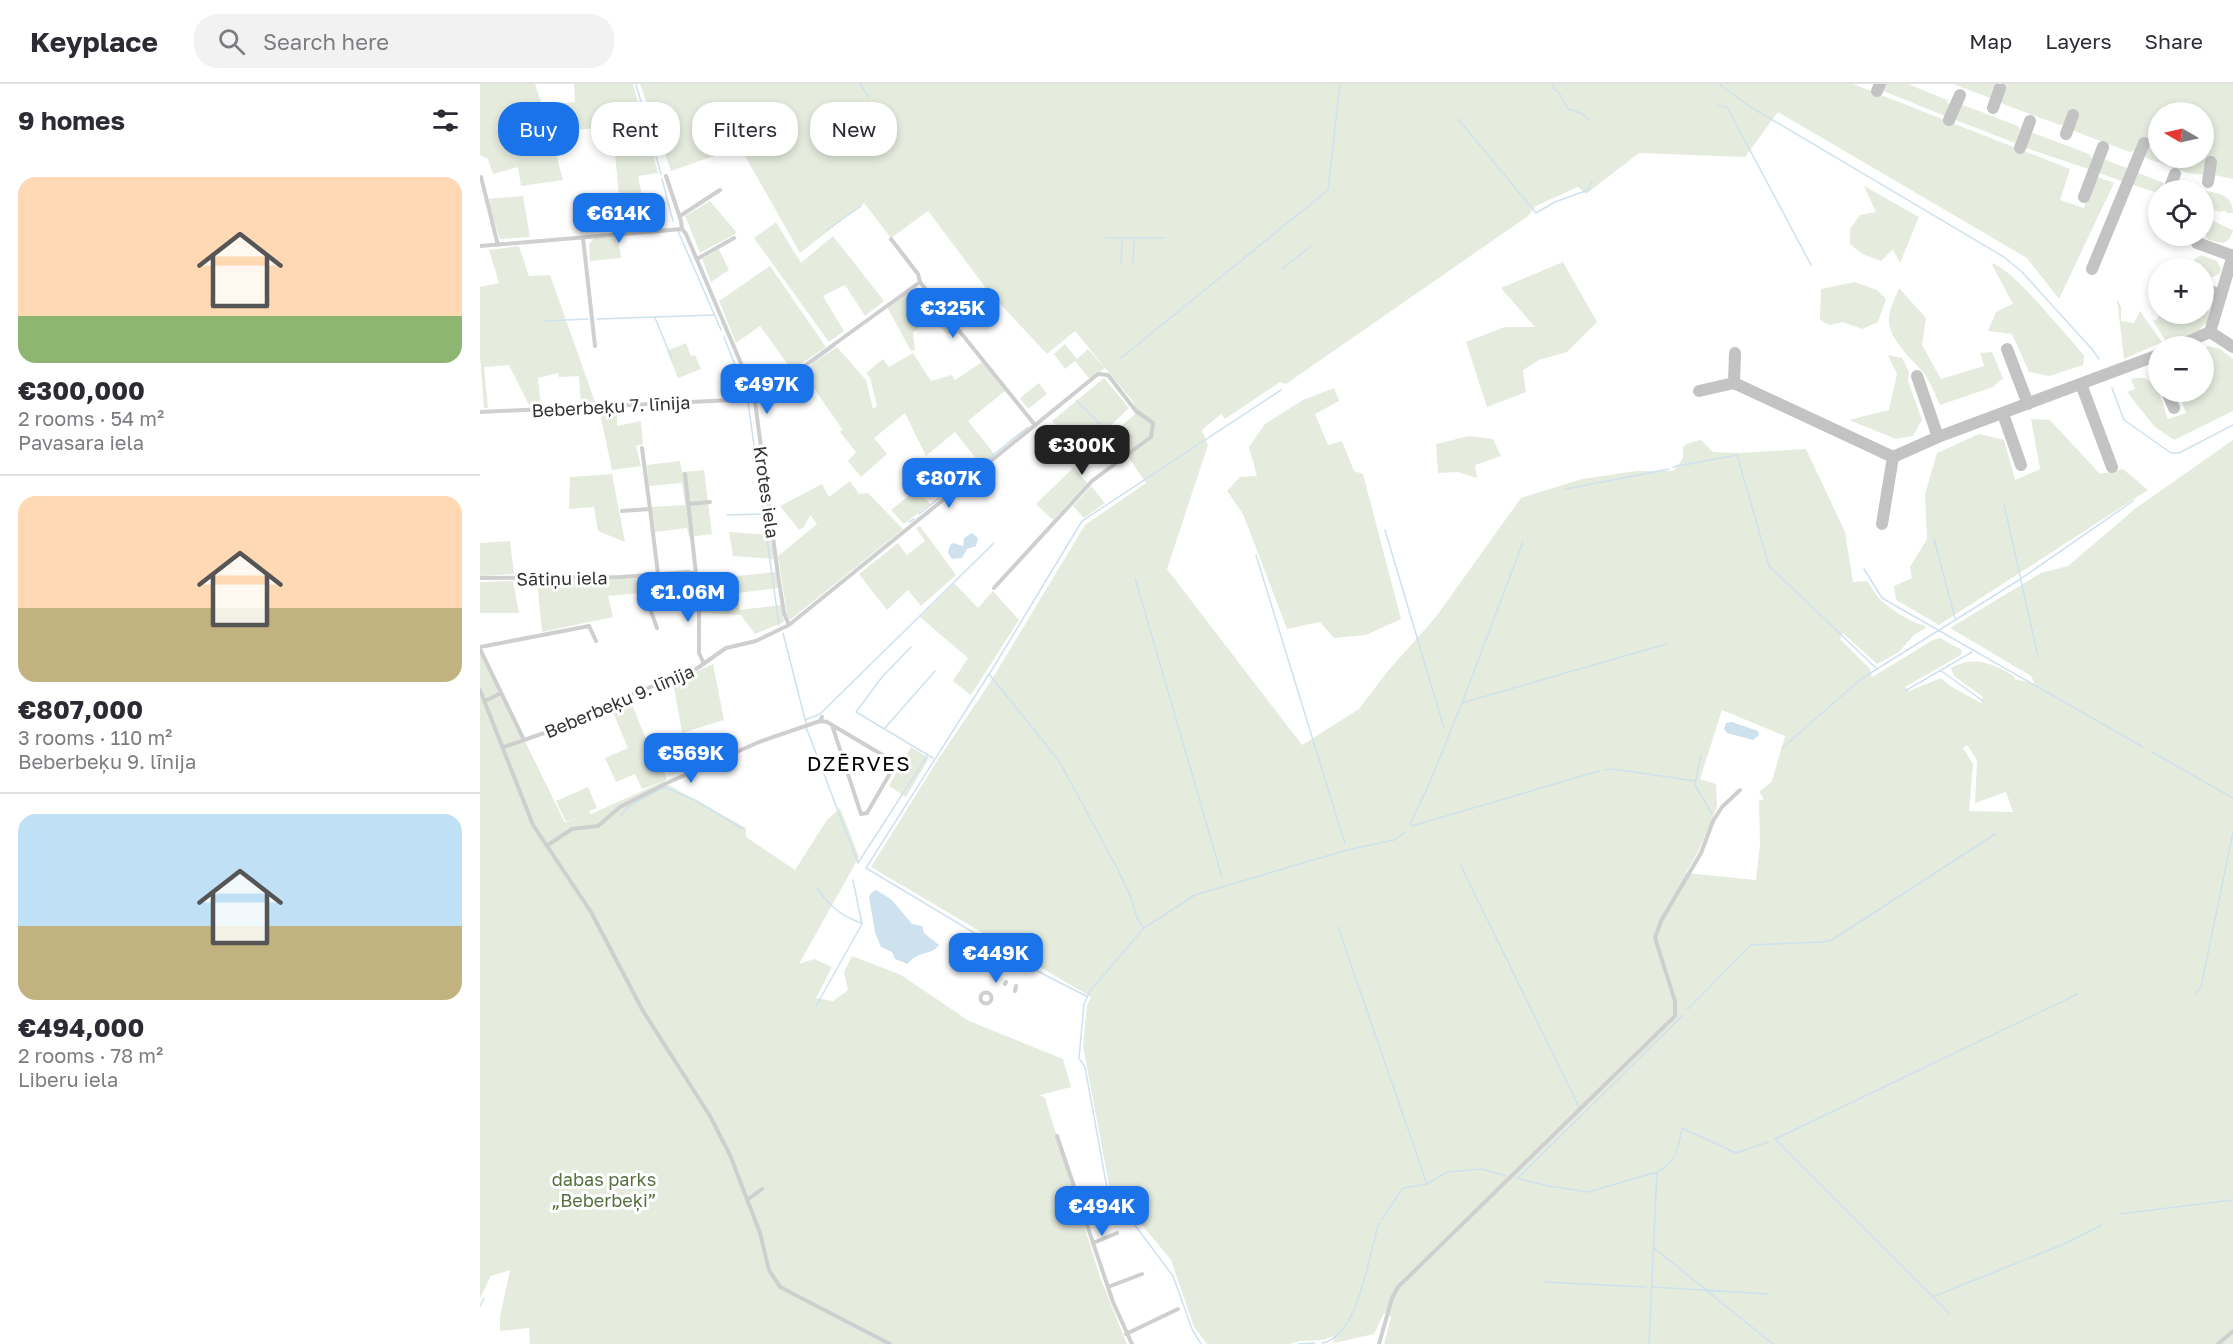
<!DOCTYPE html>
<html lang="en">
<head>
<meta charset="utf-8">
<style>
  :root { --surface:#fff; --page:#f2f2f3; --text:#2b2b33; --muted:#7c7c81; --line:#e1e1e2; --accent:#1a73e8 }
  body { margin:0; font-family:"Golos Text",sans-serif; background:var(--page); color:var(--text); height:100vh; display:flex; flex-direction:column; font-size:22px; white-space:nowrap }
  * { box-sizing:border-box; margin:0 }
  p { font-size:20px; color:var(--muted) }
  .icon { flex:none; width:33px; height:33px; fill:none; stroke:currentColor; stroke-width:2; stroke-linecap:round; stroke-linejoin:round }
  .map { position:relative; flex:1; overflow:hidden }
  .details { display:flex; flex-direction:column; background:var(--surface); width:480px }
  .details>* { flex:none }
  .guide { position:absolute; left:18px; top:18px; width:570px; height:54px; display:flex; gap:12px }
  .needle { width:39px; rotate:279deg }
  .fabs { position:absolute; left:1668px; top:18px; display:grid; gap:12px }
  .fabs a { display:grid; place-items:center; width:66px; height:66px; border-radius:50%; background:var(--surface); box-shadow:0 3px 9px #0003; font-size:30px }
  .price { position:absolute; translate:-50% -51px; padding:0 14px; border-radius:12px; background:var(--accent); color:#fff; font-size:20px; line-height:39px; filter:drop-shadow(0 2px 3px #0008) }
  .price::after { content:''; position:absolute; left:50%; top:36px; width:18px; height:14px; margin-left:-9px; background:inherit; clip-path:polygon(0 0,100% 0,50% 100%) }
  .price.current { background:#222; color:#fff }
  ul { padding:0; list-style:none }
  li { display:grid; align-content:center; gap:12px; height:318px; padding:0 18px }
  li+li { border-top:2px solid var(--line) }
  li span { display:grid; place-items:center; height:186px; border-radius:18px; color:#555 }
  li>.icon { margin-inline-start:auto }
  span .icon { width:108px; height:108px; fill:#fffc; stroke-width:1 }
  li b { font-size:26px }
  h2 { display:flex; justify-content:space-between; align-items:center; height:72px; padding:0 18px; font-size:26px }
  .pill { padding:0 21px; border-radius:24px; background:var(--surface); box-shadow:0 3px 9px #0003; font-size:21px; line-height:54px }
  .pill.current { background:var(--accent); color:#fff }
  header { display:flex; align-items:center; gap:36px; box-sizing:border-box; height:84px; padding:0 30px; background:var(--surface); border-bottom:2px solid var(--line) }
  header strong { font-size:28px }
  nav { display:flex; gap:33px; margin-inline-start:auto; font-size:21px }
  .search { width:420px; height:54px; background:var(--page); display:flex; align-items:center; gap:15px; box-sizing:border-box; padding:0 21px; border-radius:24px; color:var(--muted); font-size:22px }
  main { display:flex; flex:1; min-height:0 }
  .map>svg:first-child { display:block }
  .green { fill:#e5ecde; fill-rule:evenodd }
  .water { fill:#cee1ee }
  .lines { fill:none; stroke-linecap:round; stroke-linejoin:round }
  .stream { stroke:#cee1ee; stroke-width:1.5 }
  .taxiway { stroke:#c3c3c3; stroke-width:12 }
  .street { stroke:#cfcfcf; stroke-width:4 }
  .labels { text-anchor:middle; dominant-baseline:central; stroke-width:6; stroke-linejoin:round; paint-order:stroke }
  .street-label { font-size:18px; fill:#323232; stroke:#fff }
  .park-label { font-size:18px; fill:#55703e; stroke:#fff }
  .quarter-label { font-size:21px; letter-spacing:1.5px; fill:#000; stroke:#fff }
</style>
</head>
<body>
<header>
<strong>Keyplace</strong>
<div class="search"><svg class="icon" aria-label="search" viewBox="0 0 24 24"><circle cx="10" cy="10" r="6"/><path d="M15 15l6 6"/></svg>Search here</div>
<nav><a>Map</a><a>Layers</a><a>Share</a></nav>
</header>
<main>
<section class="details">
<h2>9 homes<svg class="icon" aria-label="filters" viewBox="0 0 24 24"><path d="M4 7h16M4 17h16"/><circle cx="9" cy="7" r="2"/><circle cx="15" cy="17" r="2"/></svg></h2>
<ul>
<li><span style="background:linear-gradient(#ffd9b3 75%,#8fb573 0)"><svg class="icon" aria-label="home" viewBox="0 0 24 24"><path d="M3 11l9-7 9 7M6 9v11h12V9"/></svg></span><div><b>€300,000</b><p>2 rooms · 54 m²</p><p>Pavasara iela</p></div></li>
<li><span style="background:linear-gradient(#ffd9b3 60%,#c2b280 0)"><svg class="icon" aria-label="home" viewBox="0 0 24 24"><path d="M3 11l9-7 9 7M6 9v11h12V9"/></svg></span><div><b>€807,000</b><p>3 rooms · 110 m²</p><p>Beberbeķu 9. līnija</p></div></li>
<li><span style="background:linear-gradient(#bfe0f5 60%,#c2b280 0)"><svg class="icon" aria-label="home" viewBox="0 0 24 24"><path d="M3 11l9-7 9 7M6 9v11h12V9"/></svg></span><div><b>€494,000</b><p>2 rooms · 78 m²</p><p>Liberu iela</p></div></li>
</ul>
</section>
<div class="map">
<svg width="1753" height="1260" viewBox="0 0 1753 1260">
  <rect width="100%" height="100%" fill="#fff"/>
  <path class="green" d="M 0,0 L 55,0 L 62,21 L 95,18 L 94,0 L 153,0 L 164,40 L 70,48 L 83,96 L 41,102 L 38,83 L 13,90 L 8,75 L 0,71 Z
    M 160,0 L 1373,0 L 1590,85 L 1580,116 L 1604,124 L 1615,92 L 1634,99 L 1579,215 L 1547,174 L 1298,28 L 1265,73 L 1159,69 L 1106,110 L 1098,103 L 1056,122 L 1048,132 L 806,300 L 800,298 L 745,335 L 741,330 L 722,346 L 728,361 L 687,485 L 822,661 L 879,625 L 907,588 L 955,534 L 1041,414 L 1102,395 L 1156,387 L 1194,387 L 1203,374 L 1203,363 L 1206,360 L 1221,356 L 1233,368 L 1258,369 L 1326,365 L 1365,448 L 1373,498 L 1387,497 C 1391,502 1394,508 1398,513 C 1404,521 1436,542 1444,541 L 1446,544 L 1434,551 L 1419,568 L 1397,580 L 1363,549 L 1360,555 L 1390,585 L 1392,593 L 1453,556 L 1460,554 L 1482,566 L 1481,571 L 1425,603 L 1429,607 L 1461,594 L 1470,602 L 1501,619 L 1503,613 L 1474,592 L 1471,584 C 1495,571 1513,580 1534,592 L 1535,595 L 1555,600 L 1551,592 L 1470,544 L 1561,489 L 1588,482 L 1656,424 L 1753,356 L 1753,1260 L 904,1260 L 911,1233 L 904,1229 L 894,1250 L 854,1259 L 853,1252 C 840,1260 827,1253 810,1260 L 727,1260 L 714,1243 L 691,1176 L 629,1101 L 603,962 L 607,921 L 611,913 L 391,783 L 457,677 L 509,600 L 605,441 L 666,399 L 647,371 L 635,379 L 623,358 L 655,330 L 654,319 L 595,247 L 567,270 L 508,207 L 448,127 L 411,154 L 384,119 L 320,169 L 260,63 L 191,87 ZM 1242,626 L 1305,652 L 1292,697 L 1279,708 L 1284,715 L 1279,717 L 1280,760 L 1276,796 L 1206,789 L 1218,768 L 1237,723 L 1236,700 L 1220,695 ZM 1487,661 L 1497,676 L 1495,719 L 1526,708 L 1533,728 L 1489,727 L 1493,680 L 1483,664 Z
    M 1403,0 L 1428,0 L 1467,16 L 1469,21 L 1465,32 L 1401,6 Z
    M 1473,0 L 1753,0 L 1753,95 L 1735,91 L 1736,76 L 1727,75 L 1723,91 L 1708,89 L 1666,74 L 1664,71 L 1669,59 L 1660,55 L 1654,67 L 1650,68 L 1594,47 L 1592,44 L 1597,31 L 1588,28 L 1584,40 L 1580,41 L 1523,20 L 1521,17 L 1526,4 L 1517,1 L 1510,14 ZM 1678,28 L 1724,28 L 1724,74 L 1678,74 Z
    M 1483,21 L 1538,42 L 1540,46 L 1535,59 L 1473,35 L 1477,24 Z
    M 167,46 L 178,89 L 158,92 L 168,141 L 142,145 L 133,48 Z
    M 1553,49 L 1609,70 L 1612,75 L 1608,85 L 1543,63 L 1548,53 Z
    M 1626,76 L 1647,84 L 1644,98 L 1616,88 L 1621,77 Z
    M 1658,89 L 1684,99 L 1682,106 L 1678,106 L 1678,109 L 1651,100 L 1654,90 Z
    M 1384,102 L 1439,133 L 1420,179 L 1413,165 L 1401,177 L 1382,170 L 1370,160 L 1370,145 L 1380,131 L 1396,128 Z
    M 1724,107 C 1739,109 1753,111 1753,129 L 1746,129 L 1746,126 L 1741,128 L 1724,123 Z
    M 43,112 L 50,153 L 20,155 L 7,115 Z
    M 230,117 L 257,149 L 220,169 L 205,132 Z
    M 1724,133 L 1753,146 C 1749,162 1741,160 1727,155 Z
    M 296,138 L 321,179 L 353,152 L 404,217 L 385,232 L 365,201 L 343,212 L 364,247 L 349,258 L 274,154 Z
    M 138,153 L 141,174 L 110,177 L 109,160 L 114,154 Z
    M 39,162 L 49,192 L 70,191 L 115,318 L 101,320 L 99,292 L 79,293 L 78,289 L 58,294 L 61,323 L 50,323 L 29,281 L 4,283 L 8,324 L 4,324 L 0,272 L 0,203 L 19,199 L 9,166 Z
    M 239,165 L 249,186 L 231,198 L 222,175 Z
    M 1721,171 L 1737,177 L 1741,186 L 1739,190 L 1724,197 L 1724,184 L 1711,184 L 1715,175 Z
    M 1083,178 L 1117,238 L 1087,268 L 1059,276 L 1043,286 L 1046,308 L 1007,323 L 986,258 L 1025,243 L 1055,243 L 1021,204 Z
    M 1511,179 C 1532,183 1586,252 1604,271 L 1603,281 L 1569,292 L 1549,288 L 1532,250 L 1508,247 L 1516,228 L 1533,220 Z
    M 290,182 L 346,263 L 312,286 L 280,242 L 256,259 L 239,217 Z
    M 1375,198 L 1397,206 L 1406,215 L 1398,238 L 1382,245 L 1363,238 L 1350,241 L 1340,236 L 1341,205 Z
    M 434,204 L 442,204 L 479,250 L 467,250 L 452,234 L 433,248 L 435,266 L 431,267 L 407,223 Z
    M 1419,204 L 1446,234 L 1442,261 L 1461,295 L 1504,282 L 1500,269 L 1512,268 L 1523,294 L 1513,303 L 1460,321 C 1455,311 1450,296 1443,288 C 1432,276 1407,253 1409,235 C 1409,225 1416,213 1419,204 Z
    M 1637,215 L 1641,223 L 1641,237 L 1654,239 L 1660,227 L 1682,258 L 1644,275 Z
    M 1724,217 L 1729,227 L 1728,237 L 1718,247 L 1687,259 L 1672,235 L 1676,237 L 1680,230 L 1724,230 Z
    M 206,259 L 211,272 L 215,271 L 221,285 L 198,294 L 187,267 Z
    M 585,260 L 597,275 L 608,265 L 625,284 L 610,295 L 595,277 L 585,285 L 574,270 Z
    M 1729,262 L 1740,265 L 1753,275 L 1753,327 L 1694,356 L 1674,342 L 1647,308 L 1655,305 L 1651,295 C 1678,287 1681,316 1688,335 L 1706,329 L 1699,308 L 1724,308 L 1724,264 Z
    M 357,263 L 386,296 L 393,325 L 397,322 L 390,294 L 386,289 L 403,275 L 409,283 L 433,269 L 451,297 L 472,291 L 475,296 L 502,278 L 526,306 L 488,337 L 515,371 L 502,382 L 475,348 L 446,372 L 425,329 L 394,354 L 407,370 L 381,393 L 368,377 L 376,368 L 360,348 L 362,345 L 322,287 Z
    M 1408,271 L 1422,274 L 1429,288 L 1428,297 L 1442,336 L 1433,352 L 1416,355 L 1369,336 L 1409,326 L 1417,290 Z
    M 624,294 L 649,324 L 601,370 L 572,337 Z
    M 559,299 L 567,310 L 548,325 L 540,314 Z
    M 854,304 L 859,317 L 835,330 L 848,361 L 862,357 L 874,387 L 883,390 L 921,535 L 886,551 L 854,554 L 840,538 L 807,545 L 763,430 L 747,407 L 760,393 L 777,392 L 769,363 L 785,340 L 823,316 Z
    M 119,325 L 137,325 L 137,342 L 161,337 L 163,360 L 156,362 L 161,382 L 132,386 Z
    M 1551,335 L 1570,336 L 1620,390 L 1643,385 L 1668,406 L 1459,541 L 1416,516 L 1414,502 L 1432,494 L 1430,483 L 1447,455 L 1445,410 L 1457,369 L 1499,350 L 1524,356 L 1535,396 L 1560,385 Z
    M 989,352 L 1013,355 L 1021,372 L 995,381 L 997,394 L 978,388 L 958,389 L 956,360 Z
    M 200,377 L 202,388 L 224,386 L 232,450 L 209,453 L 207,444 L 175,448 L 171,423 L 205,421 L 202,399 L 169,402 L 167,381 Z
    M 436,380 L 449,396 L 438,405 L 450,420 L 424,440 L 411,426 L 436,406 L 424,390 Z
    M 594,383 L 607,399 L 573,436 L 556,420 Z
    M 132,390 L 145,458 L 118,447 L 114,423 L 89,425 L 90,393 Z
    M 370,397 L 379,410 L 388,409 L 423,445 L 310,536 L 307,531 L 298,472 L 337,440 L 330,431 L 324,443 L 319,446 L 300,422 L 342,400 L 349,413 Z
    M 611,402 L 625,419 L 604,434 L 593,422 Z
    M 440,442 L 476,491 L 441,522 L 428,506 L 407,526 L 379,490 L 418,459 L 427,471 L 445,457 L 436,444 Z
    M 249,448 L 290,451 L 294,475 L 253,472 Z
    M 30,457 L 34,490 L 0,492 L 0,459 Z
    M 296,488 L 298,504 L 258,509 L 256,492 Z
    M 156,494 L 160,509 L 128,512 L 133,533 L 62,548 L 57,497 Z
    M 33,497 L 39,529 L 0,529 L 0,498 Z
    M 474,499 L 498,524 L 513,507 L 539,536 L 491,611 L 473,597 L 488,574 L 440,533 Z
    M 212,512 L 258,515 L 260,526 L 301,521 L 304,538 L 275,550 L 261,531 L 214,528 Z
    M 0,565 L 85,739 L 106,729 L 86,738 L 76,717 L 108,703 L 117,724 L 109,727 L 111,730 L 182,698 L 162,705 L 155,690 L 136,698 L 125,674 L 148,664 L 131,624 L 150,616 L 166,655 L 170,654 L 187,695 L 183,698 L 266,744 L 266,753 L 315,786 L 347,736 L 360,724 L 379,773 L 319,880 L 334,875 L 352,883 L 336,914 L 353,917 L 368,906 L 364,888 L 372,872 L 421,891 L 489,937 L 583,975 L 591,1003 L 560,1011 L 565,1014 L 620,1193 L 647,1260 L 50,1260 L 49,1244 L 20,1247 L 20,1233 L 30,1186 L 11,1192 L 0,1214 Z
    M 233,580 L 244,636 L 202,649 L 193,598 Z
    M 431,663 L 449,674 L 426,713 L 409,702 Z"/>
  <path class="water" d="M 492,449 L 498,454 L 496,462 L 487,465 L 482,474 L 472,475 L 468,469 L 470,461 L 473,459 L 483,462 L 484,454 Z
    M 1252,638 L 1278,647 L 1279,651 L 1273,656 L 1247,649 L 1244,645 L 1246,639 Z
    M 396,806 L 412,816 L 432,840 L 442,842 L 444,849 L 459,861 C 451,872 438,866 428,880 L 415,875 L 412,868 L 401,863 L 395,848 L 389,813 L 391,809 Z"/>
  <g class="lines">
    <path class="stream" d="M 156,0 L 167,40
      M 380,0 L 389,13
      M 1074,0 L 1073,4 L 1079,9 L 1088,25 L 1101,29 L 1110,36
      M 1239,0 L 1269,22 L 1524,173 L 1542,188 L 1611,264 L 1619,275
      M 1238,22 L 1247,23 L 1331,181
      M 978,35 L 1056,129 L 1075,118 L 1108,106 L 1112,98
      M 169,47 L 181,90
      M 182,95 L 193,137
      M 347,146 L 381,122
      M 198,147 L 241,246
      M 626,154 L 684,154
      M 641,179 L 642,155
      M 653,179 L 654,155
      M 802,185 L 831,162
      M 175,234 L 192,275
      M 117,235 L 234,231
      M 65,237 L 108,235
      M 244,253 L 267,312
      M 641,274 L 848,106 L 860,0
      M 332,279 L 355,262
      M 1632,304 L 1644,336 L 1691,369 L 1699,369 L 1753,341
      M 277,317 L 313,292
      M 597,317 L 629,349 L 608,370
      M 268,318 L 299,541
      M 1193,383 L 1257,371 L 1289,482 L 1396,584
      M 1086,405 L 1189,385
      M 1524,420 L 1558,573
      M 439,430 L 548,343
      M 247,431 L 283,430
      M 429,438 L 434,435
      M 905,446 L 964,644
      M 1454,455 L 1475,534
      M 1043,458 L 982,619 L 950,698 L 930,740 L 932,742 L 1119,687
      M 776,471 L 865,760
      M 1384,485 L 1402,514 L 1663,663
      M 655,494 L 742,793
      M 303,549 L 326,639
      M 431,563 L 402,593 L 376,628 L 453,674
      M 1460,586 L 1503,617
      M 510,589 L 602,437 L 801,306
      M 1425,607 L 1492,568
      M 982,619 L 1186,560
      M 325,636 L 340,630 L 514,459
      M 326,643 L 378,779
      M 405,644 L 455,587
      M 1302,664 L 1381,595 L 1539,496 L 1653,417
      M 1672,668 L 1753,714
      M 1221,671 L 1215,701 L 1232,730
      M 1125,686 L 1133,685 L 1215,697
      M 141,731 L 148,723 L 184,703 L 215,716 L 263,745
      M 378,779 L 447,672
      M 980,780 L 1099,1023
      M 337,804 C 349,822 360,831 381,839
      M 858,843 L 947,1100
      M 1715,909 L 1721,903 L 1753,748
      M 608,913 L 563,890 L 386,784 L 509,590 L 579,677 L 636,782 L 650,811 L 657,834 L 664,844
      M 336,922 L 382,840 L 373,796
      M 1208,925 L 1271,861 L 1342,858 L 1352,856 L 1515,750
      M 1039,1093 L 1203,931
      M 1036,1094 L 1069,1102 L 1108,1108 L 1177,1088 C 1196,1080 1199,1062 1202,1044 L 1256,1069 L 1288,1058
      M 1639,1130 L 1753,1116
      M 902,1135 L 923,1104 L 947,1100 L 967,1088 L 1002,1085 L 1026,1092
      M 1174,1164 L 1293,1260
      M 1065,1198 L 1166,1203
      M 1173,1203 L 1289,1210
      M 1452,1213 L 1584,1160 L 1622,1141
      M 0,1222 L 4,1214
      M 1470,1230 L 1295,1055 L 1598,910
      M 842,1259 C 879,1253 889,1168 899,1139
      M 721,1260 L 712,1245 L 693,1192 L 627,1104 L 605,983 L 599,974 L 604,920 L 610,907 L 664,844 L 715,811 L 867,766 L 914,756 L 925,748
      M 818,1260 L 835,1259
      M 1169,1260 L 1177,1088"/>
    <path class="taxiway" d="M 1397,7 L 1400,0
      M 1513,24 L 1520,4
      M 1469,36 L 1480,11
      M 1586,50 L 1593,31
      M 1540,64 L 1550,37
      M 1728,98 L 1731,78
      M 1689,106 L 1695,90
      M 1604,113 L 1623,63
      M 1717,159 L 1753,172
      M 1612,185 L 1664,59
      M 1724,204 L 1741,212
      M 1730,248 L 1753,263
      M 1698,262 L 1730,248 L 1753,171
      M 1527,265 L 1548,320
      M 1437,292 L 1458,353
      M 1254,299 L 1255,269
      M 1601,300 L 1632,383
      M 1219,307 L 1254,299 L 1413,373 L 1458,353 L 1678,271
      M 1687,308 L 1694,324
      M 1523,330 L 1541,381
      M 1402,440 L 1413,373"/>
    <path class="street" d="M 186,92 L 201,137 L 202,145
      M 1,93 L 18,161
      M 200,132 L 240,106
      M 202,145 L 206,150 L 274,310 L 298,491 L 304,529 L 309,541
      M 103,154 L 115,262
      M 411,155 L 438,190 L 440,198 L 555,341
      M 0,162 L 202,145
      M 217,175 L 254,154
      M 0,328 L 273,315 L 287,309 L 440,198
      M 162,364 L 170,425
      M 205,390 L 216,490 L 219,497 L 219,569 L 224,580
      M 208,420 L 230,418
      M 142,427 L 170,425 L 178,490
      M 158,492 L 177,544
      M 0,494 L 141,493 L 208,488 L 216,490
      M 0,563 L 109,542 L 116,557
      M 0,565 L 44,656
      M 0,606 L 53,741 L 111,828 L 163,927 L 230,1032 L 250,1071 L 280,1149 L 289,1186 L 300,1203 L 410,1260
      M 5,617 L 21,609
      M 340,637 L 347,638 L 416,679 L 387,729 L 381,730 L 352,641
      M 24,663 L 64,649 L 105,629 L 216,585 L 246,564 L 276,557 L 309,541 L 618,290 L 628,291 L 656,327 L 673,339 L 671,353 L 612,397 L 514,504
      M 68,761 L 92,745 L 118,742 L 140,723 L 187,699 L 279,658 L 340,637 L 342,633
      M 525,900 L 526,898
      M 535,907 L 536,902
      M500.5 914a5.5 5.5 0 1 1 11 0a5.5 5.5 0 1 1-11 0Z
      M 577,1052 L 633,1218 L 652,1260
      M 267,1116 L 282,1105
      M 613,1159 L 637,1149
      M 628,1203 L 662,1190
      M 646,1250 L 698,1225
      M 899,1260 L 912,1214 L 918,1203 L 1195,932 L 1195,917 L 1175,854 L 1181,837 L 1221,769 L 1233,737 L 1242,723 L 1260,706
      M 1738,1260 L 1753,1247"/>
  </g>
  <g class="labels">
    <g class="street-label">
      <text transform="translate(131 322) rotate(-3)">Beberbeķu 7. līnija</text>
      <text transform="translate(287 408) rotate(82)">Krotes iela</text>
      <text transform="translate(82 494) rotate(-1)">Sātiņu iela</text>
      <text transform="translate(139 617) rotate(-23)">Beberbeķu 9. līnija</text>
    </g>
    <g class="park-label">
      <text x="124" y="1095">dabas parks<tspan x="124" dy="21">„Beberbeķi”</tspan></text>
    </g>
    <g class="quarter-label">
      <text x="379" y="679">DZĒRVES</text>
    </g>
  </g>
</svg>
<div class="fabs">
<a><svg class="needle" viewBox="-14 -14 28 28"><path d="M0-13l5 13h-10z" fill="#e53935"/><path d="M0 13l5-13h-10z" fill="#7c7c81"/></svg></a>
<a><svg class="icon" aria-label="locate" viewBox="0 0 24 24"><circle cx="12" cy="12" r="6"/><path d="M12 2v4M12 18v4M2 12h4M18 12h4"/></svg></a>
<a>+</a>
<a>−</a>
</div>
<b class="price" style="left:139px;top:160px">€614K</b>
<b class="price" style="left:473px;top:255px">€325K</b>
<b class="price" style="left:287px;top:331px">€497K</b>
<b class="price current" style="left:602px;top:392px">€300K</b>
<b class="price" style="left:469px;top:425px">€807K</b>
<b class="price" style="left:208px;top:539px">€1.06M</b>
<b class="price" style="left:211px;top:700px">€569K</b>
<b class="price" style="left:516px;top:900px">€449K</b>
<b class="price" style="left:622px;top:1153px">€494K</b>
<div class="guide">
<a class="pill current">Buy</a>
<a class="pill">Rent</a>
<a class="pill">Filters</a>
<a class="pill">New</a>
</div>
</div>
</main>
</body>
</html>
